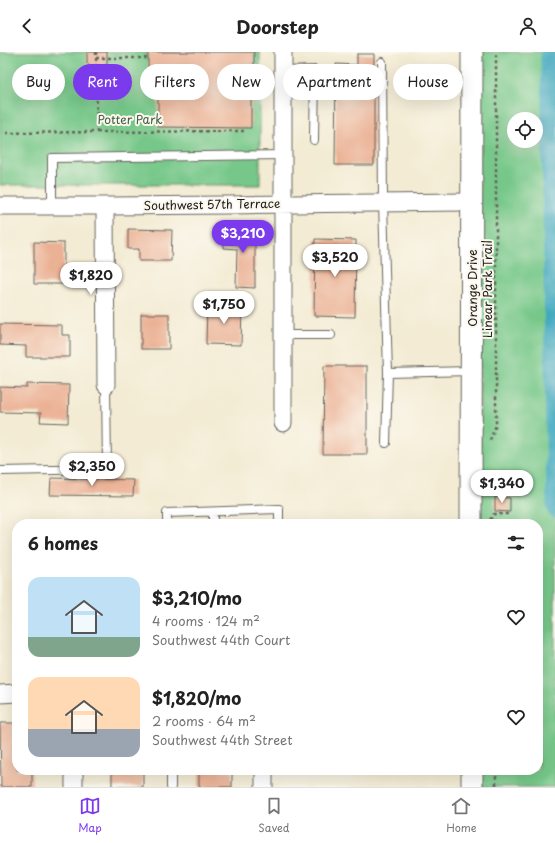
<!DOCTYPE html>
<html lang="en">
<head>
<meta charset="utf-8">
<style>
  :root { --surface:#fff; --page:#f2f2f2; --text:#222; --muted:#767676; --line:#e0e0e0; --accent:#7c3aed }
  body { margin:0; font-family:"Playpen Sans",sans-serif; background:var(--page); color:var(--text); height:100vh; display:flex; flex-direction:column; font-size:15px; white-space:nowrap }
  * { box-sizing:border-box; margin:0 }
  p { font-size:13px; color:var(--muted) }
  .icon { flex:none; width:22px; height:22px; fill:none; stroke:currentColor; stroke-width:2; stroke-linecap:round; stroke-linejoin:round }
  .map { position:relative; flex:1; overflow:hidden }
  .side { position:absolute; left:12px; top:467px; width:531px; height:256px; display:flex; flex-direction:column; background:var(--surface); border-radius:16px; box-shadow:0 4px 16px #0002 }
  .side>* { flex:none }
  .top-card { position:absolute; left:12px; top:12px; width:531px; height:36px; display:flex; gap:8px }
  .controls { position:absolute; left:507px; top:60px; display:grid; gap:8px }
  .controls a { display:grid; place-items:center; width:36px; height:36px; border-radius:50%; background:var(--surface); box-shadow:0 4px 16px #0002; font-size:20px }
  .price { position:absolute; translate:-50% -34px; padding:0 9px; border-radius:14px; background:#fff; color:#222; font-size:13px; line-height:26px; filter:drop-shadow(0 1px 2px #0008) }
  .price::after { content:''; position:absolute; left:50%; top:24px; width:12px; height:9px; margin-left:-6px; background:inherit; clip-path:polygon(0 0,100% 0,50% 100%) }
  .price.current { background:var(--accent); color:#fff }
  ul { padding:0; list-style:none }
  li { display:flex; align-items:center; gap:12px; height:100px; padding:0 16px }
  li span { display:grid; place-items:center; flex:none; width:112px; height:80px; border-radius:12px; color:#555 }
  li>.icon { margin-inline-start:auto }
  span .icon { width:48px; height:48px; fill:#fffc; stroke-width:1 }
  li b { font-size:17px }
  h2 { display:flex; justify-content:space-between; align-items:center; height:48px; padding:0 16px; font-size:17px }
  .pill { padding:0 14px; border-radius:18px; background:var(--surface); box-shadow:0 4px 16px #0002; font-size:14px; line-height:36px }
  .pill.current { background:var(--accent); color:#fff }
  header { display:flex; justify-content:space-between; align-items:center; height:52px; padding:0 16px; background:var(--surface); font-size:18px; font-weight:700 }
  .tab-bar { display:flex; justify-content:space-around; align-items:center; height:56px; border-top:1px solid var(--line); background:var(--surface); font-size:11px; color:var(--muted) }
  .tab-bar a { display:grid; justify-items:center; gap:2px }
  .tab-bar .current { color:var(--accent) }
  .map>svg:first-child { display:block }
  .green { fill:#76c789; stroke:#497252; fill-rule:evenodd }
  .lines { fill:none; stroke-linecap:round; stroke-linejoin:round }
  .canal { stroke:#3fa8bf; stroke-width:17 }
  .building { fill:#ebb194 }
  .service-casing { stroke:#67645c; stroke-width:10 }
  .minor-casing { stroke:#67645c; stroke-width:19 }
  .tertiary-casing { stroke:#67645c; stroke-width:23 }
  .path { stroke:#67645c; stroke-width:2.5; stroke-dasharray:3 3; stroke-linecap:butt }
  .service { stroke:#fff; stroke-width:8 }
  .minor { stroke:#fff; stroke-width:17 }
  .tertiary { stroke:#fff; stroke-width:21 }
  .labels { text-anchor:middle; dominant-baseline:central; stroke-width:4; stroke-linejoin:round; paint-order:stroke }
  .park-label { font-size:12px; fill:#406048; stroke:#fbf7ec }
  .street-label { font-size:12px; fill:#1c1c1c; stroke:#fbf7ec }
</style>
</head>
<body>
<header><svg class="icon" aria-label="back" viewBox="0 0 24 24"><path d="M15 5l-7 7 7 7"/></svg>Doorstep<svg class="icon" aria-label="person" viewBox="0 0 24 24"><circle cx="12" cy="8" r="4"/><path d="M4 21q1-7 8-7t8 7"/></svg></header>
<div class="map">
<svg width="555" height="735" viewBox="0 0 555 735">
  <rect width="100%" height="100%" fill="#fbf7ec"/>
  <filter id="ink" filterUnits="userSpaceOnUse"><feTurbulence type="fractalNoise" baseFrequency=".025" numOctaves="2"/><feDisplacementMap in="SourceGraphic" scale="8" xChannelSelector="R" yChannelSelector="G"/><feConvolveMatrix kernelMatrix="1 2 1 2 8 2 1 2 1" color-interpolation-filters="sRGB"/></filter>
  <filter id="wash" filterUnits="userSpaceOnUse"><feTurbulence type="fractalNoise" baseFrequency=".012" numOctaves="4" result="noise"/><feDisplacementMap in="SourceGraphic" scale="16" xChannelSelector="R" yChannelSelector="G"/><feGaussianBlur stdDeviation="0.9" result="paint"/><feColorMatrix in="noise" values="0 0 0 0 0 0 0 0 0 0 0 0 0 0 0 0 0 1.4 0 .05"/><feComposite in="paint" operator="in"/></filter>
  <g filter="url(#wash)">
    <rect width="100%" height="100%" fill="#f3ebd3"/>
    <path class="green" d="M 0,0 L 260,0 L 260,133 L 0,133 Z
      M 479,0 L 555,0 L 555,735 L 482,735 L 482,718 L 538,718 L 538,472 L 480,472 ZM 514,67 L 536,67 L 536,89 L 514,89 Z"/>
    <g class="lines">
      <path class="canal" d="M 549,0 L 555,457"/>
    </g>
    <g id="blocks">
      <path class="building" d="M 87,0 L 107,0 L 107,12 L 97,17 L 87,11 Z
        M 148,0 L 254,0 L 254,38 L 251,38 L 251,76 L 158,75 L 158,15 L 148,15 Z
        M 357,2 L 374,2 L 374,113 L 335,113 L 336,12 L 357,13 Z
        M 224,175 L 255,175 L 255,236 L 236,235 L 237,197 L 224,196 Z
        M 128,177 L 172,178 L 171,209 L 139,209 L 139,197 L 128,197 Z
        M 315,187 L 356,188 L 355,265 L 314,264 Z
        M 34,190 L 64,191 L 64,232 L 34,232 Z
        M 207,253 L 242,253 L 241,293 L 206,292 Z
        M 141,262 L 169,262 L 169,297 L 141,297 Z
        M 0,272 L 62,273 L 62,283 L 70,283 L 70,305 L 26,305 L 26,294 L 0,293 Z
        M 324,314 L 367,314 L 367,402 L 323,402 Z
        M 27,332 L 69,333 L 68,371 L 40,370 L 41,361 L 0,360 L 0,335 L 27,336 Z
        M 51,426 L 134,428 L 133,444 L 50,443 Z
        M 495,445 L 510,446 L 510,460 L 495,459 Z
        M 0,671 L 17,671 L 17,718 L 32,718 L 32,735 L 1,735 Z
        M 112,718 L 143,718 L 143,735 L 112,735 Z
        M 199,718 L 232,718 L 232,735 L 199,735 Z"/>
    </g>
  </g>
  <g filter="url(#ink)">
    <use href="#blocks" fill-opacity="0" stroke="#67645c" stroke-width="1"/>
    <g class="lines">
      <defs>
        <path id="service" d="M 382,10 L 383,150 L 388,321 L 386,391
          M 283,19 L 315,18 L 314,88
          M 52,154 L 52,106 L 283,103
          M 284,283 L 331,283
          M 388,321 L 471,319
          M 0,419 L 107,417 L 106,333
          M 213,460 L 213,472
          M 167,472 L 167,461 L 279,457 L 279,472
          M 171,718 L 171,735"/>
        <path id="minor" d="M 283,0 L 283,371
          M 0,154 C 157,155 315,151 472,150
          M 105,154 L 106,333
          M 0,642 L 17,641
          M 74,718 L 74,735
          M 264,718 L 264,735"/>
        <path id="tertiary" d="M 471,472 L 472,0
          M 472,718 L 472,735"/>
      </defs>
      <use href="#service" class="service-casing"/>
      <use href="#minor" class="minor-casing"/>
      <use href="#tertiary" class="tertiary-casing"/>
      <path class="path" d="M 96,6 L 148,6
        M 97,80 L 244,79
        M 6,81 L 97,80 L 96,0
        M 490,388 L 496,373 L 496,0
        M 490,468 L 494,462 L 510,462
        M 496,718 L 496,735"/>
      <use href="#service" class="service"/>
      <use href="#minor" class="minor"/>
      <use href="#tertiary" class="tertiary"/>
    </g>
  </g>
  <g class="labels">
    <g class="park-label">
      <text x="130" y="67">Potter Park</text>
    </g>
    <g class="street-label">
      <text transform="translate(212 152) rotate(-1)">Southwest 57th Terrace</text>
      <text transform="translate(472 236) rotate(-90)">Orange Drive</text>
      <text transform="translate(487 237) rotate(-90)">Linear Park Trail</text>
    </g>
  </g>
</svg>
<div class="controls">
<a><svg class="icon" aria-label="locate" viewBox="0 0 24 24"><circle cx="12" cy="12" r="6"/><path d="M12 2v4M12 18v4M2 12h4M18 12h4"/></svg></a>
</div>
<b class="price current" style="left:243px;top:202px">$3,210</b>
<b class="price" style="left:335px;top:226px">$3,520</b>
<b class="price" style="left:91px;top:244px">$1,820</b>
<b class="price" style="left:224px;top:273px">$1,750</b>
<b class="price" style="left:92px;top:435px">$2,350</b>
<b class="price" style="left:502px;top:452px">$1,340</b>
<div class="top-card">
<a class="pill">Buy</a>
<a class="pill current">Rent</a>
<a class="pill">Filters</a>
<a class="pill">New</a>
<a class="pill">Apartment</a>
<a class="pill">House</a>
</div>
<section class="side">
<h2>6 homes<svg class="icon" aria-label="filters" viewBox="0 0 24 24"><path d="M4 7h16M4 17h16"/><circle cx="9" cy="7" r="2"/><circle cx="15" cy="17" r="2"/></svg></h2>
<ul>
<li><span style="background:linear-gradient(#bfe0f5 75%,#7fa58c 0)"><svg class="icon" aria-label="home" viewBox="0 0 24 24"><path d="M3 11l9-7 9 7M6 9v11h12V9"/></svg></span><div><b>$3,210/mo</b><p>4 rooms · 124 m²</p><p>Southwest 44th Court</p></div><svg class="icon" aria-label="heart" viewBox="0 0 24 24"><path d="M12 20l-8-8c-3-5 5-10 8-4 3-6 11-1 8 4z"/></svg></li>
<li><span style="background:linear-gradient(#ffd9b3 65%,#9aa5b1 0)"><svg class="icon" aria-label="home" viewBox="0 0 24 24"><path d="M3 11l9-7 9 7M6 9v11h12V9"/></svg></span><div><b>$1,820/mo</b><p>2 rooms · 64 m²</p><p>Southwest 44th Street</p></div><svg class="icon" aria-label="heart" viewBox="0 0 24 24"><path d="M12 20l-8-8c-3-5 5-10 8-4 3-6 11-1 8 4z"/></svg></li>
</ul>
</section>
</div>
<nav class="tab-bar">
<a class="current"><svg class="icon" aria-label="map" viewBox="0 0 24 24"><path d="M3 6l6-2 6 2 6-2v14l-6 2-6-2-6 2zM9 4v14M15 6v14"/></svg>Map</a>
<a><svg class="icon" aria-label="saved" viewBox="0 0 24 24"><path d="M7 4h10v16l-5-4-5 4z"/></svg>Saved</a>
<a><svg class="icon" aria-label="home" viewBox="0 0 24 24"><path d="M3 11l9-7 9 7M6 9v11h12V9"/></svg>Home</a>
</nav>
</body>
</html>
